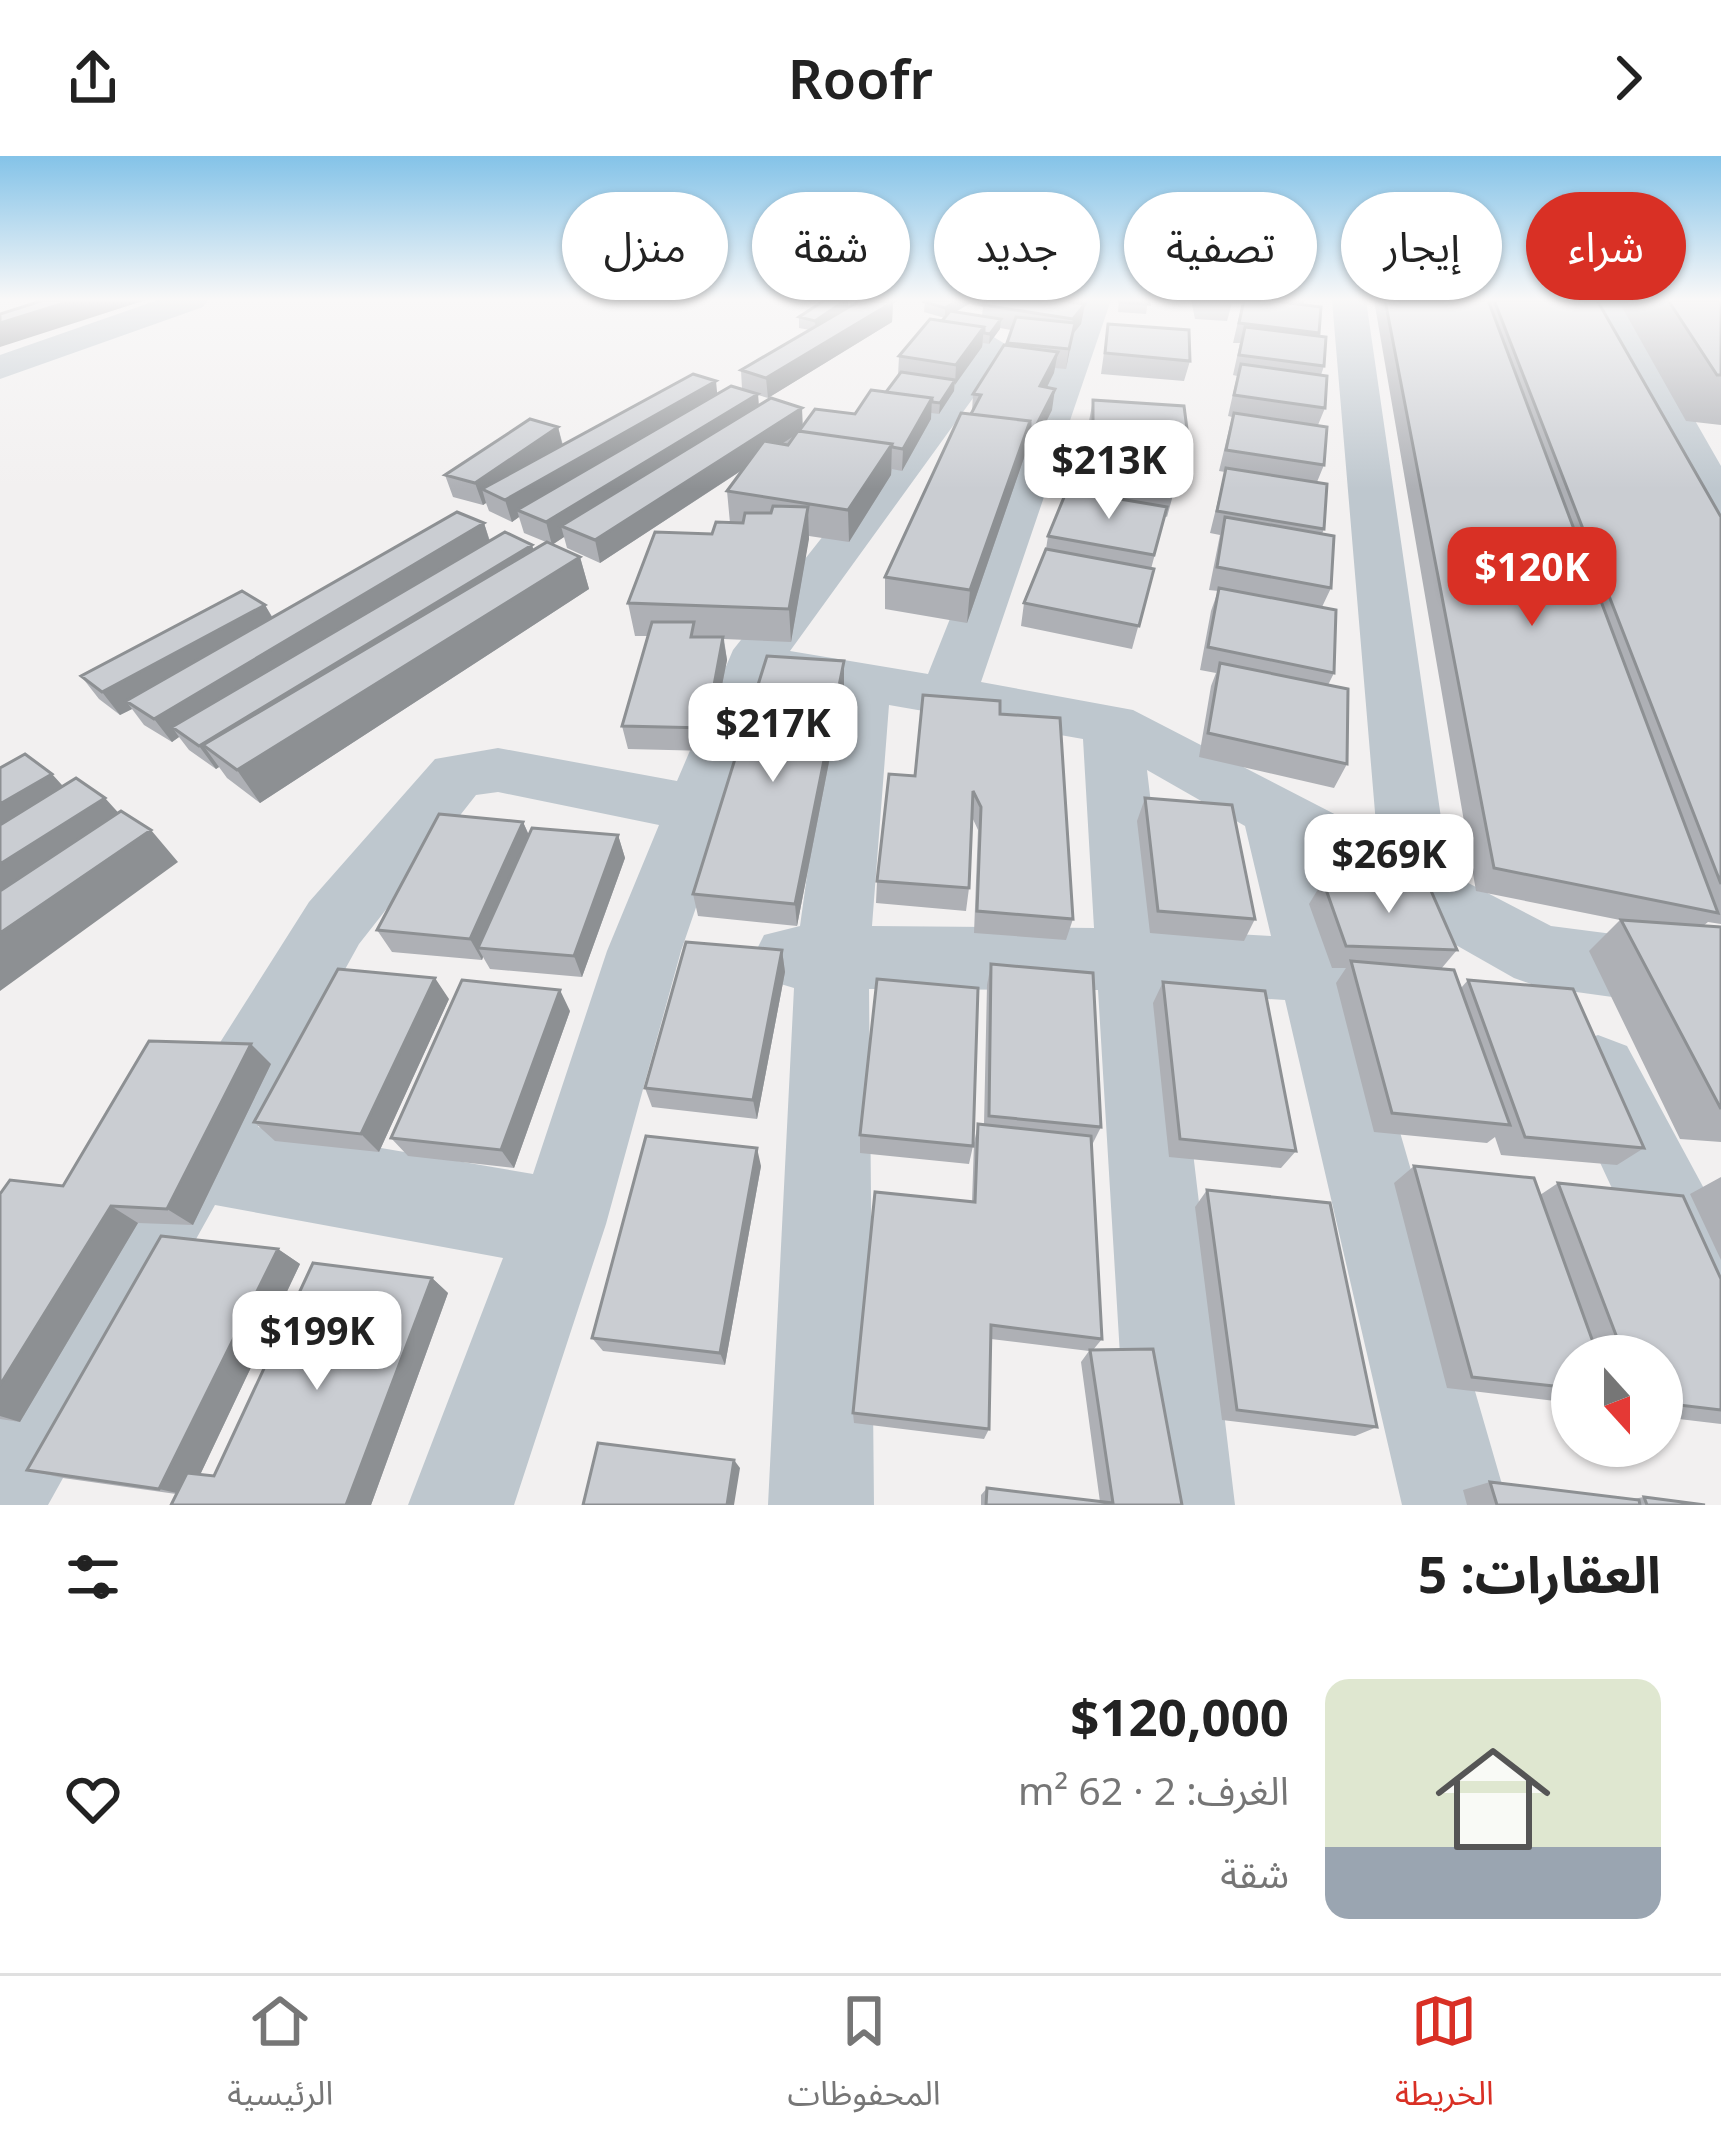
<!DOCTYPE html>
<html lang="ar">
<head>
<meta charset="utf-8">
<style>
  :root { --surface:#fff; --page:#f6f6f6; --text:#222; --muted:#767676; --line:#e0e0e0; --accent:#d93025 }
  body { margin:0; font-family:"Noto Sans","Noto Sans Arabic",sans-serif; background:var(--page); color:var(--text); direction:rtl; height:100vh; display:flex; flex-direction:column; font-size:45px; white-space:nowrap }
  * { box-sizing:border-box; margin:0 }
  p { font-size:39px; color:var(--muted) }
  .icon { flex:none; width:66px; height:66px; fill:none; stroke:currentColor; stroke-width:2; stroke-linecap:round; stroke-linejoin:round }
  .map { position:relative; height:1349px; overflow:hidden; direction:ltr }
  .panel { display:flex; flex-direction:column; background:var(--surface); flex:1 }
  .panel>* { flex:none }
  .banner { position:absolute; left:36px; top:36px; width:1650px; height:108px; direction:rtl; display:flex; gap:24px }
  .needle { width:78px; rotate:159deg }
  .tools { position:absolute; left:1551px; top:1179px; display:grid; gap:24px }
  .tools a { display:grid; place-items:center; width:132px; height:132px; border-radius:50%; background:var(--surface); box-shadow:0 3px 9px #0004; font-size:60px }
  .price { position:absolute; translate:-50% -102px; padding:0 27px; border-radius:24px; background:#fff; color:#222; font-size:39px; line-height:78px; filter:drop-shadow(0 3px 6px #0008) }
  .price::after { content:''; position:absolute; left:50%; top:72px; width:36px; height:27px; margin-left:-18px; background:inherit; clip-path:polygon(0 0,100% 0,50% 100%) }
  .price.on { background:var(--accent); color:#fff }
  ul { padding:0; list-style:none }
  li { display:flex; align-items:center; gap:36px; height:300px; padding:0 60px }
  li+li { border-top:3px solid var(--line) }
  li span { display:grid; place-items:center; flex:none; width:336px; height:240px; border-radius:24px; color:#555 }
  li>.icon { margin-inline-start:auto }
  span .icon { width:144px; height:144px; fill:#fffc; stroke-width:1 }
  li b { font-size:51px }
  h2 { display:flex; justify-content:space-between; align-items:center; height:144px; padding:0 60px; font-size:51px }
  .tag { padding:0 42px; border-radius:54px; background:var(--surface); box-shadow:0 3px 9px #0004; font-size:42px; line-height:108px }
  .tag.on { background:var(--accent); color:#fff }
  header { display:flex; justify-content:space-between; align-items:center; height:156px; padding:0 60px; background:var(--surface); font-size:54px; font-weight:600 }
  .dock { display:flex; justify-content:space-around; align-items:center; height:168px; border-top:3px solid var(--line); background:var(--surface); font-size:33px; color:var(--muted) }
  .dock a { display:grid; justify-items:center; gap:6px }
  .dock .on { color:var(--accent) }
  .map>svg:first-child { display:block }
  .lines { fill:none; stroke-linecap:round; stroke-linejoin:round }
  .minor { fill:#bec7ce; fill-rule:evenodd }
  .wall { fill:#aeb0b5; fill-rule:evenodd }
  .shaded-wall { fill:#8d9093 }
  .building { fill:#cacdd2; stroke:#8d9093; stroke-width:3 }
</style>
</head>
<body>
<header><svg class="icon" aria-label="forward" viewBox="0 0 24 24"><path d="M9 5l7 7-7 7"/></svg>Roofr<svg class="icon" aria-label="share" viewBox="0 0 24 24"><path d="M12 15V3M7 8l5-5 5 5M5 13v7h14v-7"/></svg></header>
<div class="map">
<svg width="1721" height="1349" viewBox="0 0 1721 1349">
  <rect width="100%" height="100%" fill="#f2f0f0"/>
  <g class="lines">
    <path class="minor" d="M 158,144 L 208,144 L 203,151 L 0,223 L 0,199 Z
      M 1077,144 L 1111,144 L 981,526 L 1133,554 L 1377,680 L 1332,144 L 1366,144 L 1449,717 L 1551,770 L 1721,792 L 1721,856 L 1540,831 L 1514,822 L 1324,714 L 1508,1349 L 1402,1349 L 1285,844 L 1174,837 L 1235,1349 L 1129,1349 L 1098,834 L 869,833 L 874,1349 L 768,1349 L 794,832 L 764,823 L 753,801 L 764,779 L 800,770 L 832,539 L 773,528 L 681,795 L 606,1068 L 514,1349 L 408,1349 L 503,1102 L 215,1049 L 48,1349 L 0,1349 L 0,1234 L 309,746 L 435,603 L 498,592 L 677,625 L 733,494 L 979,183 L 992,180 L 1010,191 L 790,495 L 928,518 ZM 889,549 L 1083,583 L 1094,772 L 872,770 ZM 1147,614 L 1245,670 L 1271,780 L 1166,774 ZM 498,636 L 659,669 L 607,795 L 533,1018 L 258,971 L 359,788 L 476,639 Z
      M 1592,144 L 1626,144 L 1721,310 L 1721,364 L 1705,360 L 1698,350 Z
      M 1598,879 L 1627,890 L 1721,1064 L 1721,1208 L 1687,1194 L 1558,916 L 1569,890 Z"/>
  </g>
  <path class="wall" d="M 848,144 L 848,152 L 893,146 L 892,166 L 768,242 L 758,239 L 759,249 L 803,269 L 855,258 L 886,236 L 898,220 L 899,200 L 945,162 L 924,156 L 925,146 L 929,144 L 1083,144 L 1081,148 L 1085,148 L 1081,168 L 1073,178 L 1066,213 L 1055,212 L 1047,231 L 1052,254 L 1032,294 L 1027,293 L 967,467 L 885,453 L 885,421 L 972,256 L 973,238 L 1007,189 L 1011,174 L 1000,172 L 989,188 L 983,187 L 982,191 L 954,229 L 954,235 L 939,258 L 931,257 L 931,263 L 902,315 L 892,313 L 891,319 L 849,386 L 809,380 L 791,486 L 724,483 L 727,504 L 709,595 L 628,593 L 622,570 L 648,480 L 635,480 L 628,447 L 712,378 L 730,367 L 727,335 L 744,313 L 600,407 L 567,392 L 564,381 L 553,388 L 580,401 L 589,433 L 260,647 L 227,622 L 219,611 L 216,613 L 189,594 L 179,581 L 172,586 L 144,569 L 132,553 L 120,559 L 99,543 L 81,520 L 265,449 L 273,462 L 484,367 L 490,385 L 532,389 L 533,393 L 546,386 L 524,377 L 519,361 L 512,366 L 489,355 L 486,347 L 483,349 L 453,341 L 445,319 L 558,271 L 563,289 L 717,238 L 742,233 L 741,214 L 810,174 L 799,172 L 799,161 ZM 969,148 L 983,151 L 982,160 L 955,156 Z
    M 1119,144 L 1148,144 L 1146,158 L 1118,156 Z
    M 1191,144 L 1305,144 L 1303,149 L 1319,177 L 1318,180 L 1324,210 L 1321,219 L 1325,252 L 1318,269 L 1324,309 L 1317,326 L 1324,373 L 1322,378 L 1331,432 L 1322,451 L 1334,517 L 1328,529 L 1347,608 L 1334,632 L 1199,601 L 1211,530 L 1216,517 L 1200,514 L 1211,455 L 1218,435 L 1209,434 L 1220,379 L 1210,377 L 1225,316 L 1219,315 L 1232,261 L 1228,260 L 1237,220 L 1233,219 L 1240,187 L 1233,187 L 1242,148 L 1232,147 L 1227,165 L 1195,163 Z
    M 1374,144 L 1597,144 L 1721,361 L 1721,768 L 1708,766 L 1703,770 L 1721,771 L 1721,986 L 1680,983 L 1589,795 L 1620,764 L 1476,735 Z
    M 1618,144 L 1721,144 L 1721,269 L 1686,265 Z
    M 1108,168 L 1190,205 L 1184,225 L 1101,218 Z
    M 1093,244 L 1190,296 L 1184,317 L 1179,317 L 1167,361 L 1165,360 L 1151,413 L 1154,413 L 1132,493 L 1021,470 L 1024,447 L 1046,393 L 1048,380 L 1072,335 L 1075,322 L 1089,291 L 1089,265 Z
    M 844,505 L 844,529 L 797,770 L 698,760 L 693,738 Z
    M 1000,558 L 1073,763 L 1066,784 L 974,777 L 978,674 L 972,661 L 969,732 L 966,755 L 876,747 L 877,725 L 915,620 Z
    M 1145,642 L 1255,763 L 1244,785 L 1150,777 L 1137,665 Z
    M 523,666 L 529,679 L 618,679 L 625,702 L 582,821 L 490,813 L 483,801 L 482,804 L 392,796 L 377,774 Z
    M 1323,725 L 1457,794 L 1441,813 L 1461,832 L 1468,824 L 1644,992 L 1617,1009 L 1501,999 L 1495,981 L 1487,987 L 1374,976 L 1336,827 L 1346,812 L 1332,812 L 1309,748 Z
    M 782,794 L 785,816 L 757,963 L 652,951 L 645,932 Z
    M 991,808 L 1101,971 L 1092,989 L 1102,1183 L 1093,1194 L 1182,1349 L 981,1349 L 981,1339 L 987,1332 L 1100,1346 L 1081,1206 L 1089,1195 L 991,1183 L 989,1273 L 984,1283 L 854,1267 L 853,1257 L 972,1046 L 974,987 L 978,968 L 984,969 L 987,829 Z
    M 1163,826 L 1296,995 L 1281,1012 L 1169,1001 L 1153,847 Z
    M 449,843 L 379,996 L 275,985 L 254,966 Z
    M 570,855 L 514,1012 L 408,1000 L 391,982 Z
    M 271,908 L 193,1069 L 138,1067 L 20,1266 L 0,1263 L 0,1038 L 63,1030 Z
    M 860,979 L 973,990 L 969,1008 L 860,997 Z
    M 761,1010 L 725,1209 L 603,1195 L 592,1182 Z
    M 1414,1010 L 1540,1039 L 1558,1027 L 1721,1123 L 1721,1268 L 1662,1261 L 1662,1200 L 1572,1200 L 1572,1247 L 1447,1232 L 1394,1027 Z
    M 1721,1021 L 1721,1104 L 1690,1038 Z
    M 1207,1034 L 1377,1271 L 1355,1280 L 1222,1264 L 1195,1051 Z
    M 278,1093 L 300,1108 L 200,1319 L 214,1320 L 432,1122 L 448,1137 L 371,1349 L 171,1349 L 176,1338 L 63,1322 L 27,1314 Z
    M 1490,1326 L 1633,1343 L 1644,1341 L 1705,1349 L 1467,1349 L 1463,1334 Z"/>
  <path class="shaded-wall" d="M 74,144 L 146,144 L 0,191 L 0,167 Z
    M 848,144 L 848,153 L 816,175 L 815,165 Z
    M 959,144 L 969,144 L 969,148 L 945,162 L 945,152 Z
    M 893,146 L 892,166 L 768,242 L 766,222 Z
    M 1085,148 L 1081,168 L 1073,178 L 1066,213 L 1073,163 Z
    M 1001,163 L 1000,173 L 989,188 L 990,178 Z
    M 984,171 L 982,191 L 955,229 L 956,209 Z
    M 1058,196 L 1054,217 L 1037,251 L 1040,230 Z
    M 955,224 L 954,235 L 939,258 L 940,247 Z
    M 716,225 L 718,246 L 517,354 L 519,361 L 512,366 L 505,344 Z
    M 1055,233 L 1052,254 L 1032,294 L 1035,272 Z
    M 758,238 L 759,259 L 561,370 L 564,381 L 552,389 L 546,366 Z
    M 932,242 L 931,263 L 902,315 L 903,293 Z
    M 802,252 L 803,274 L 600,407 L 595,384 Z
    M 1030,265 L 1026,296 L 967,467 L 970,434 Z
    M 558,271 L 563,292 L 482,333 L 486,347 L 483,349 L 475,327 Z
    M 892,288 L 891,319 L 849,386 L 848,354 Z
    M 808,351 L 809,383 L 791,486 L 789,453 Z
    M 484,367 L 491,390 L 172,571 L 179,581 L 172,586 L 154,563 Z
    M 532,389 L 539,412 L 203,589 L 219,611 L 216,613 L 199,590 Z
    M 580,401 L 589,433 L 260,647 L 237,614 Z
    M 265,449 L 278,472 L 126,545 L 132,553 L 120,559 L 102,536 Z
    M 723,481 L 727,504 L 709,595 L 706,572 Z
    M 844,505 L 844,529 L 797,770 L 795,748 Z
    M 52,618 L 82,651 L 0,701 L 0,648 Z
    M 105,642 L 134,674 L 0,763 L 0,708 Z
    M 523,666 L 533,689 L 478,792 L 483,801 L 482,804 L 470,783 Z
    M 151,674 L 178,706 L 0,835 L 0,777 Z
    M 618,679 L 625,702 L 582,821 L 574,800 Z
    M 782,794 L 785,816 L 757,963 L 753,944 Z
    M 435,822 L 449,843 L 379,996 L 361,978 Z
    M 560,834 L 570,855 L 514,1012 L 501,994 Z
    M 251,888 L 271,908 L 193,1069 L 167,1053 Z
    M 757,992 L 761,1010 L 725,1209 L 720,1197 Z
    M 111,1050 L 138,1067 L 20,1266 L 0,1260 L 0,1229 Z
    M 278,1093 L 300,1108 L 190,1340 L 159,1333 Z
    M 432,1122 L 448,1137 L 371,1349 L 346,1349 Z
    M 734,1304 L 740,1312 L 734,1349 L 727,1349 Z"/>
  <path class="building" d="M 44,144 L 74,144 L 0,167 L 0,158 Z
    M 825,144 L 846,144 L 815,165 L 799,161 Z
    M 861,144 L 893,146 L 766,222 L 741,214 Z
    M 929,144 L 959,144 L 945,152 L 925,146 Z
    M 988,144 L 1071,144 L 1070,146 L 1085,148 L 1073,163 L 983,149 Z
    M 1120,144 L 1148,144 L 1149,148 L 1120,146 Z
    M 1244,144 L 1267,144 L 1321,151 L 1319,177 L 1239,167 Z
    M 1385,144 L 1488,144 L 1718,757 L 1494,712 Z
    M 1494,144 L 1597,144 L 1721,361 L 1721,728 Z
    M 1668,144 L 1721,144 L 1721,219 L 1717,219 Z
    M 950,155 L 1001,163 L 990,178 L 984,177 L 984,171 L 942,165 Z
    M 1016,161 L 1075,167 L 1069,193 L 1007,187 Z
    M 930,163 L 984,171 L 956,209 L 899,200 Z
    M 1108,168 L 1189,174 L 1190,205 L 1105,197 Z
    M 1245,171 L 1326,181 L 1324,210 L 1239,199 Z
    M 1004,189 L 1058,196 L 1040,230 L 1055,233 L 1035,272 L 1030,272 L 1030,265 L 971,258 L 981,239 L 973,238 Z
    M 1241,208 L 1327,220 L 1325,252 L 1234,239 Z
    M 901,216 L 955,224 L 940,247 L 932,246 L 932,242 L 886,236 Z
    M 693,218 L 716,225 L 505,344 L 482,333 Z
    M 731,230 L 758,238 L 546,366 L 517,354 Z
    M 871,234 L 932,242 L 903,293 L 892,291 L 892,288 L 799,275 L 815,253 L 855,258 Z
    M 771,242 L 802,252 L 595,384 L 561,370 Z
    M 1093,244 L 1184,250 L 1190,296 L 1185,295 L 1173,338 L 1075,322 L 1093,283 Z
    M 961,257 L 1030,265 L 970,434 L 885,421 Z
    M 1234,257 L 1327,271 L 1324,309 L 1226,294 Z
    M 530,263 L 558,271 L 475,327 L 445,319 Z
    M 798,275 L 892,288 L 848,354 L 727,335 L 764,285 L 788,289 Z
    M 1226,312 L 1327,328 L 1324,373 L 1217,355 Z
    M 1067,334 L 1167,351 L 1154,399 L 1048,380 Z
    M 773,350 L 808,351 L 789,453 L 628,447 L 655,376 L 712,378 L 716,366 L 743,367 L 745,357 L 771,357 Z
    M 457,356 L 484,367 L 154,563 L 126,545 Z
    M 1225,361 L 1334,380 L 1331,432 L 1217,411 Z
    M 505,376 L 532,389 L 199,590 L 172,571 Z
    M 547,386 L 580,401 L 237,614 L 203,589 Z
    M 1046,393 L 1154,413 L 1139,470 L 1024,447 Z
    M 1219,432 L 1336,454 L 1334,517 L 1208,491 Z
    M 242,435 L 265,449 L 102,536 L 81,520 Z
    M 652,466 L 694,466 L 691,481 L 723,481 L 706,572 L 622,570 Z
    M 767,500 L 844,505 L 795,748 L 693,738 Z
    M 1220,507 L 1348,533 L 1347,608 L 1208,577 Z
    M 923,539 L 1000,545 L 1000,558 L 1060,562 L 1073,763 L 977,755 L 981,651 L 973,635 L 969,732 L 877,725 L 889,618 L 915,620 Z
    M 25,598 L 52,618 L 0,648 L 0,612 Z
    M 76,622 L 105,642 L 0,708 L 0,669 Z
    M 1145,642 L 1232,649 L 1255,763 L 1158,755 Z
    M 121,655 L 151,674 L 0,777 L 0,735 Z
    M 439,658 L 523,666 L 470,783 L 377,774 Z
    M 532,672 L 618,679 L 574,800 L 478,792 Z
    M 1323,725 L 1428,728 L 1457,794 L 1346,790 Z
    M 1621,764 L 1721,771 L 1721,953 Z
    M 686,786 L 782,794 L 753,944 L 645,932 Z
    M 1351,805 L 1454,814 L 1510,969 L 1392,957 Z
    M 991,808 L 1093,817 L 1101,971 L 989,960 Z
    M 338,813 L 435,822 L 361,978 L 254,966 Z
    M 877,823 L 978,832 L 973,990 L 860,979 Z
    M 462,824 L 560,834 L 501,994 L 391,982 Z
    M 1468,824 L 1573,833 L 1644,992 L 1525,981 Z
    M 1163,826 L 1265,835 L 1296,995 L 1180,983 Z
    M 149,885 L 251,888 L 167,1053 L 111,1050 L 0,1229 L 0,1038 L 10,1024 L 63,1030 Z
    M 978,968 L 1091,980 L 1102,1183 L 991,1169 L 989,1273 L 853,1257 L 875,1036 L 975,1046 Z
    M 646,980 L 757,992 L 720,1197 L 592,1182 Z
    M 1414,1010 L 1534,1022 L 1598,1200 L 1572,1200 L 1572,1232 L 1472,1221 Z
    M 1558,1027 L 1683,1040 L 1721,1123 L 1721,1254 L 1662,1247 L 1662,1200 L 1624,1200 Z
    M 1207,1034 L 1330,1047 L 1377,1271 L 1237,1254 Z
    M 161,1080 L 278,1093 L 159,1333 L 27,1314 Z
    M 313,1107 L 432,1122 L 346,1349 L 171,1349 L 187,1317 L 214,1320 Z
    M 1153,1193 L 1182,1349 L 986,1349 L 987,1332 L 1113,1347 L 1090,1194 Z
    M 598,1287 L 734,1304 L 727,1349 L 583,1349 Z
    M 1490,1326 L 1639,1344 L 1640,1349 L 1497,1349 Z
    M 1644,1341 L 1705,1349 L 1647,1349 Z"/>
  <linearGradient id="sky" x2="0" y2="1"><stop stop-color="#84c3e8"/><stop offset="0.43" stop-color="#f9f8f8"/><stop offset="1" stop-color="#f9f8f8" stop-opacity="0"/></linearGradient>
  <rect width="1721" height="333" fill="url(#sky)"/>
</svg>
<div class="tools">
<a><svg class="needle" viewBox="-14 -14 28 28"><path d="M0-13l5 13h-10z" fill="#e53935"/><path d="M0 13l5-13h-10z" fill="#767676"/></svg></a>
</div>
<b class="price" style="left:1109px;top:366px">$213K</b>
<b class="price on" style="left:1532px;top:473px">$120K</b>
<b class="price" style="left:773px;top:629px">$217K</b>
<b class="price" style="left:1389px;top:760px">$269K</b>
<b class="price" style="left:317px;top:1237px">$199K</b>
<div class="banner">
<a class="tag on">شراء</a>
<a class="tag">إيجار</a>
<a class="tag">تصفية</a>
<a class="tag">جديد</a>
<a class="tag">شقة</a>
<a class="tag">منزل</a>
</div>
</div>
<section class="panel">
<h2>العقارات: 5<svg class="icon" aria-label="filters" viewBox="0 0 24 24"><path d="M4 7h16M4 17h16"/><circle cx="9" cy="7" r="2"/><circle cx="15" cy="17" r="2"/></svg></h2>
<ul>
<li><span style="background:linear-gradient(#dfe7d0 70%,#9aa5b1 0)"><svg class="icon" aria-label="home" viewBox="0 0 24 24"><path d="M3 11l9-7 9 7M6 9v11h12V9"/></svg></span><div><b>$120,000</b><p>الغرف: 2 · 62 m²</p><p>شقة</p></div><svg class="icon" aria-label="heart" viewBox="0 0 24 24"><path d="M12 20l-8-8c-3-5 5-10 8-4 3-6 11-1 8 4z"/></svg></li>
</ul>
</section>
<nav class="dock">
<a class="on"><svg class="icon" aria-label="map" viewBox="0 0 24 24"><path d="M3 6l6-2 6 2 6-2v14l-6 2-6-2-6 2zM9 4v14M15 6v14"/></svg>الخريطة</a>
<a><svg class="icon" aria-label="saved" viewBox="0 0 24 24"><path d="M7 4h10v16l-5-4-5 4z"/></svg>المحفوظات</a>
<a><svg class="icon" aria-label="home" viewBox="0 0 24 24"><path d="M3 11l9-7 9 7M6 9v11h12V9"/></svg>الرئيسية</a>
</nav>
</body>
</html>
